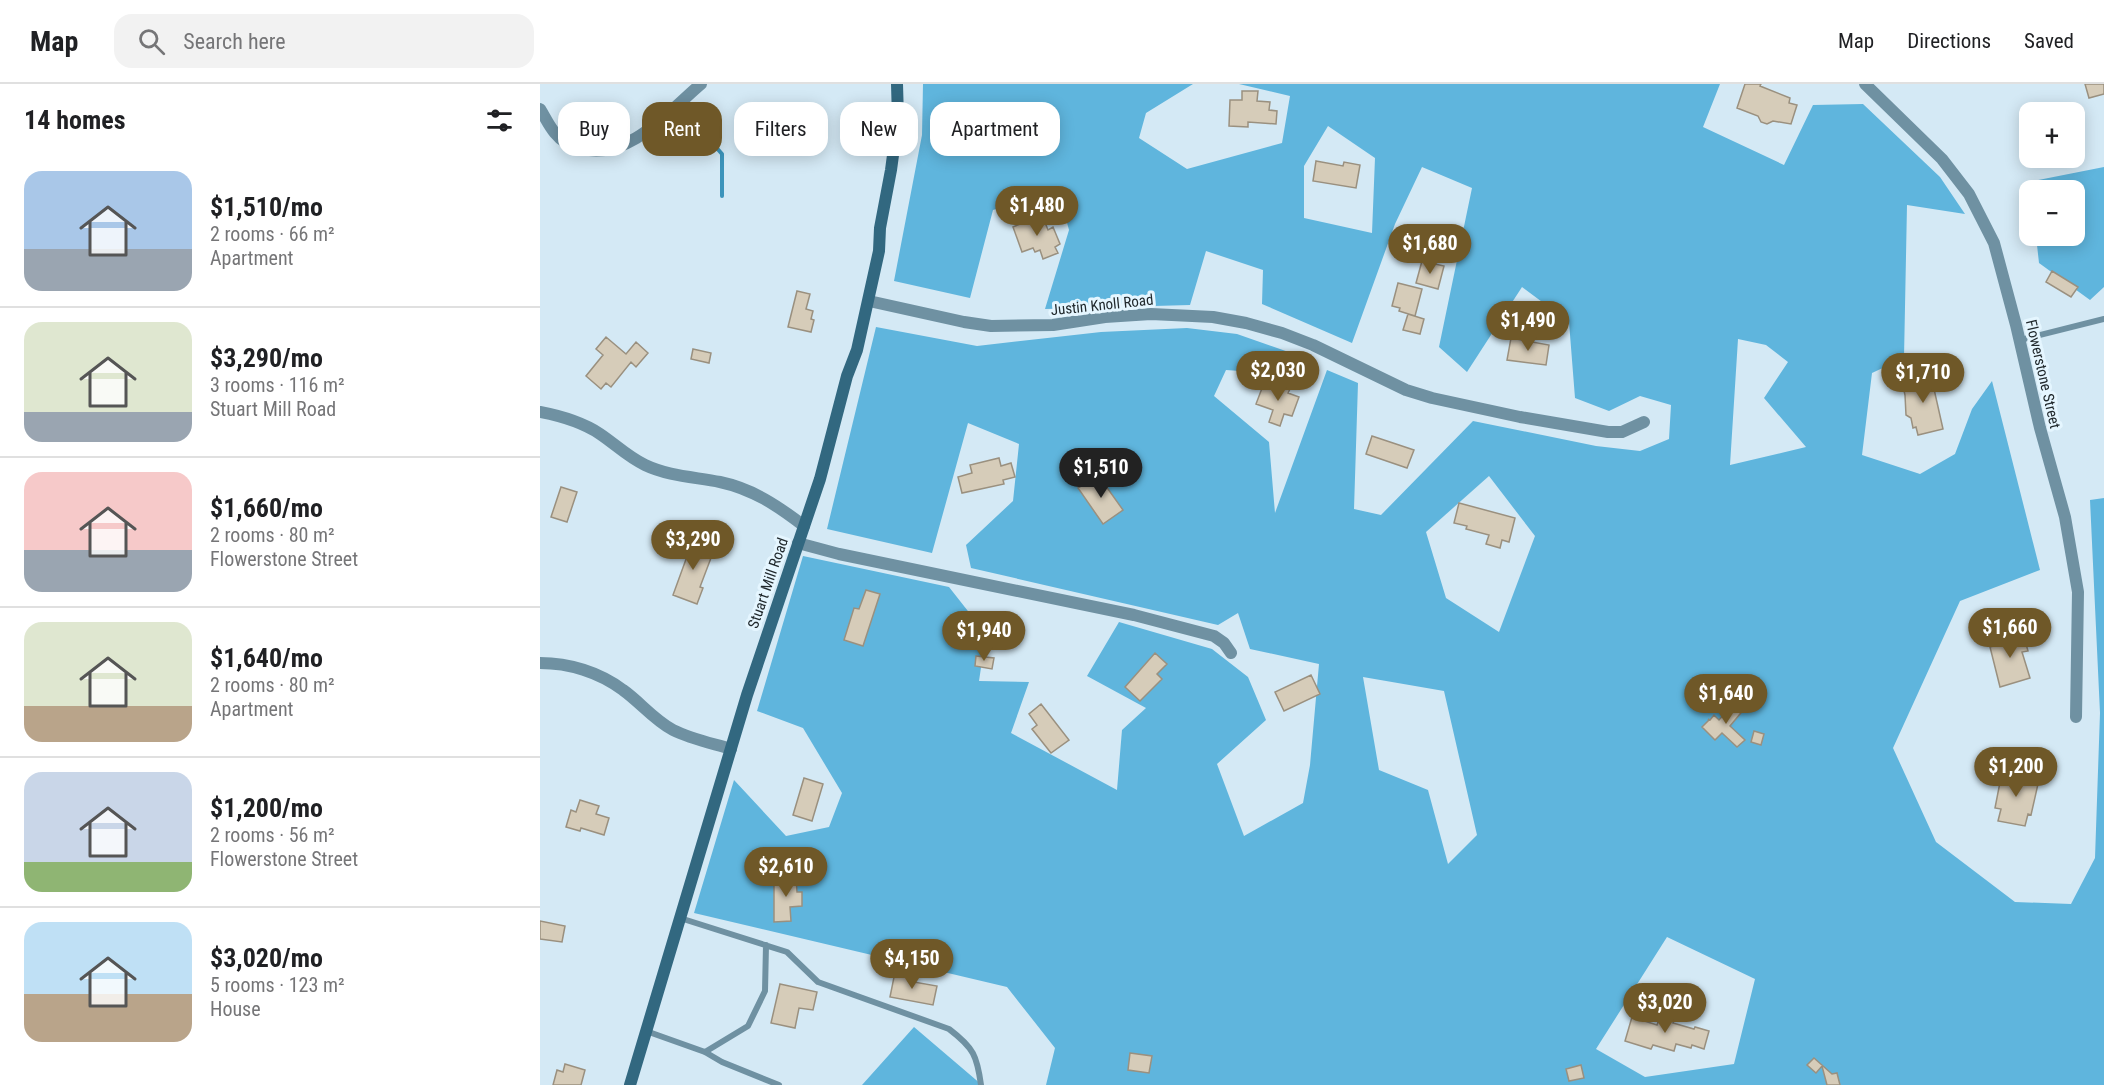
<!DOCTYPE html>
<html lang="en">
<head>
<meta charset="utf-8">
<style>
  :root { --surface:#fff; --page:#f2f2f2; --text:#202124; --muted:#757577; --line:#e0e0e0; --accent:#6f5828 }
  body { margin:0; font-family:"Roboto Condensed",sans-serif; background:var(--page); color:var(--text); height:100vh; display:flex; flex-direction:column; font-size:22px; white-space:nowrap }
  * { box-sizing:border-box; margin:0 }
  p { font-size:20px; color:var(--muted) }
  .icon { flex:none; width:33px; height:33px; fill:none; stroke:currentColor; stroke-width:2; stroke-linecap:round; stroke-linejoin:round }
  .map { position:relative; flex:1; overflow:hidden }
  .panel { display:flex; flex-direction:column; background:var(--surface); width:540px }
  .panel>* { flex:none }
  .banner { position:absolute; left:18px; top:18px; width:570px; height:54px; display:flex; gap:12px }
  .fabs { position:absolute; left:1479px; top:18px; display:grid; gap:12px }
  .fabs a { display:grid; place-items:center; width:66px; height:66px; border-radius:12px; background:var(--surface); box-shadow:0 3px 15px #0003; font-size:30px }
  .price { position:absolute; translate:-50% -51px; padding:0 14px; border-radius:21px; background:var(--accent); color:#fff; font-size:20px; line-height:39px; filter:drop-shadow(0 2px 3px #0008) }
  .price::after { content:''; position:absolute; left:50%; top:36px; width:18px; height:14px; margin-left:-9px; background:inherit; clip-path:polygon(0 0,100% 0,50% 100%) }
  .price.current { background:#222; color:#fff }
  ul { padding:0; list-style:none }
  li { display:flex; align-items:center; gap:18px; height:150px; padding:0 24px }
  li+li { border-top:2px solid var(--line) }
  li span { display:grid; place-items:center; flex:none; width:168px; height:120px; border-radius:18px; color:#555 }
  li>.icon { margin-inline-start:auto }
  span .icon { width:72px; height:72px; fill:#fffc; stroke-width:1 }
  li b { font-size:26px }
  h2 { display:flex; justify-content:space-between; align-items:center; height:72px; padding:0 24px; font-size:26px }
  .pill { padding:0 21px; border-radius:18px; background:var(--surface); box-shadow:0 3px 15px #0003; font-size:21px; line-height:54px }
  .pill.current { background:var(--accent); color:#fff }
  header { display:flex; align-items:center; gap:36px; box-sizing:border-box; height:84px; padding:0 30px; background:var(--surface); border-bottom:2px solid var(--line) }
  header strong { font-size:28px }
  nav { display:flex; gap:33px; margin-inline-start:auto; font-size:21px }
  .search { width:420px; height:54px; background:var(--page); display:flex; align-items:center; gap:15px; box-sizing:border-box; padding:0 21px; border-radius:18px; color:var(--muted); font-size:22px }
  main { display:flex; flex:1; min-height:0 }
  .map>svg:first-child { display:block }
  .forest { fill:#5fb5dd; fill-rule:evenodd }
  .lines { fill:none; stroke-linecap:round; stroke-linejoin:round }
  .stream { stroke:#3c94bb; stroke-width:4 }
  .building { fill:#d6ccb9; stroke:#9a907f; stroke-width:1.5 }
  .lane { stroke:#6f91a2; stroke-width:6 }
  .street { stroke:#6f91a2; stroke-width:12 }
  .secondary { stroke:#326880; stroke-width:12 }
  .labels { text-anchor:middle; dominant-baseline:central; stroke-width:6; stroke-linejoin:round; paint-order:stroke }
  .street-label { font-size:15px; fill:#21292d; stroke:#e5f6ff }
</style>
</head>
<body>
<header>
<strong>Map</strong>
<div class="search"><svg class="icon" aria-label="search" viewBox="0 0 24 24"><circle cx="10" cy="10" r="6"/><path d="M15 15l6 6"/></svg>Search here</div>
<nav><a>Map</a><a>Directions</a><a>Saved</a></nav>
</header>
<main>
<section class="panel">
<h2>14 homes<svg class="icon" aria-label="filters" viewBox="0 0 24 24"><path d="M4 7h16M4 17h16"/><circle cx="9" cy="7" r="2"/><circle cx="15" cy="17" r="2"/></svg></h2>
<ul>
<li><span style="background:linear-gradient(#a9c7e8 65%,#9aa5b1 0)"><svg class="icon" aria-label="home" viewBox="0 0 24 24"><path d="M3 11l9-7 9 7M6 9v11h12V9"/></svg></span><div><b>$1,510/mo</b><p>2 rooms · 66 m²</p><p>Apartment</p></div></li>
<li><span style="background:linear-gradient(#dfe7d0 75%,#9aa5b1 0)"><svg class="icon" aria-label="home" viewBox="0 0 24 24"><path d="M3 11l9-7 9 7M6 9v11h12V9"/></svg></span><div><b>$3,290/mo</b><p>3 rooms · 116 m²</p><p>Stuart Mill Road</p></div></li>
<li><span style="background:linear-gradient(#f6c9c9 65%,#9aa5b1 0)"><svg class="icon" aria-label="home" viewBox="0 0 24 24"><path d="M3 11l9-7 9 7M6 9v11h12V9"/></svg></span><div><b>$1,660/mo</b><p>2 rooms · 80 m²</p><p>Flowerstone Street</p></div></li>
<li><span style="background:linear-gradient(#dfe7d0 70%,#b9a48a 0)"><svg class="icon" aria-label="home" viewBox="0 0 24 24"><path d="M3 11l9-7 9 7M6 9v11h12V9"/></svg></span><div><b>$1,640/mo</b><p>2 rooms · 80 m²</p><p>Apartment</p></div></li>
<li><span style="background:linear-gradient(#c9d6e8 75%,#8fb573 0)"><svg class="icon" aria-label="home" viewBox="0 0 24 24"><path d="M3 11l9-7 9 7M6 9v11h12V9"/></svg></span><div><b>$1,200/mo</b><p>2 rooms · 56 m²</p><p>Flowerstone Street</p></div></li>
<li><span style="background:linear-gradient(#bfe0f5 60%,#b9a48a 0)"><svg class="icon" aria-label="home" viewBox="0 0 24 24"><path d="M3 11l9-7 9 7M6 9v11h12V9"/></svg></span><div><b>$3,020/mo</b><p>5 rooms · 123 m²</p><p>House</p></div></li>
</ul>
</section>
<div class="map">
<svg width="1564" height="1001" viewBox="0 0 1564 1001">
  <rect width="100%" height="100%" fill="#d4e9f5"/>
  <path class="forest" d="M 383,0 L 653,0 L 606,29 L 599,54 L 647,85 L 742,59 L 750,12 L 699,0 L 1180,0 L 1163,43 L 1244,81 L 1273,21 L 1323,20 L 1400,93 L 1425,130 L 1367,121 L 1364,274 L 1332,289 L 1322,371 L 1380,390 L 1415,370 L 1432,325 L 1452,297 L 1500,486 L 1420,517 L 1353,664 L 1396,758 L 1475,818 L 1531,820 L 1555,774 L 1560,629 L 1550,416 L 1564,414 L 1564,1001 L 506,1001 L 515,964 L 467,903 L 154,829 L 194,696 L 246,752 L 289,743 L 302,709 L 263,644 L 217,627 L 263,472 L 409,503 L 446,550 L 439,597 L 489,598 L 471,649 L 577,706 L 582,646 L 606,624 L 547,592 L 579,538 L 672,565 L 708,593 L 726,636 L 677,680 L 704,752 L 763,719 L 770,681 L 779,580 L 710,565 L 698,529 L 678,541 L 431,484 L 426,461 L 473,417 L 479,360 L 428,339 L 392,469 L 287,445 L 336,243 L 437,262 L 561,248 L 647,244 L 697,250 L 760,272 L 755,291 L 686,286 L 674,312 L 729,358 L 735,429 L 787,286 L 818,299 L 814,425 L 841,431 L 933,337 L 1056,362 L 1100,367 L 1129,355 L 1131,321 L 1100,312 L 1069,327 L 1035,314 L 1029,238 L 982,203 L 927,288 L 899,263 L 932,104 L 882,83 L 855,140 L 812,259 L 722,220 L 723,186 L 666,167 L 650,221 L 505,225 L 529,146 L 518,106 L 453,126 L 430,214 L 354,197 L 382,51 ZM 788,42 L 835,74 L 832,149 L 764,134 L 764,82 ZM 1198,255 L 1226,261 L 1248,278 L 1224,314 L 1266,363 L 1190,381 ZM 949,392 L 995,452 L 959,548 L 906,514 L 886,448 ZM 823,593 L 904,607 L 937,751 L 908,780 L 888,706 L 839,686 ZM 1127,853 L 1215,895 L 1194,980 L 1105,993 L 1056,965 Z
    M 1564,83 L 1564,203 L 1550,216 L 1499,179 L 1496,152 L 1534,152 L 1534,106 L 1490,106 L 1488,98 Z
    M 374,943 L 442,1001 L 322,1001 Z"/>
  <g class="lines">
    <path class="stream" d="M 152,21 L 161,46 L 182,70 L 182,112"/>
  </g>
  <path class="building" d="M 1205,0 L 1221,0 L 1220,2 L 1250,14 L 1249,19 L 1257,21 L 1251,40 L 1233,37 L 1227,40 L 1221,38 L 1218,32 L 1197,24 Z
    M 1545,0 L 1564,0 L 1564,10 L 1549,14 Z
    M 702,7 L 718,7 L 717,17 L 730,18 L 729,26 L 737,27 L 736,40 L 708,38 L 708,43 L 689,42 L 690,16 L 702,16 Z
    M 227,21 L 253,36 L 249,42 L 262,49 L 250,70 L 212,48 Z
    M 776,77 L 803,82 L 804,78 L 820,81 L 816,104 L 773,97 Z
    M 502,131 L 508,146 L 513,143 L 520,160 L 515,163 L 518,169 L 503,175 L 500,166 L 495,168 L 493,164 L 482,168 L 473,143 Z
    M 882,177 L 904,182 L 898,205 L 876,199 Z
    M 1512,187 L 1538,203 L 1531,213 L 1506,198 Z
    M 858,199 L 882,205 L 875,232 L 859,227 L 860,224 L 852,222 Z
    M 257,207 L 270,210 L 266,225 L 273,227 L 271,235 L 274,236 L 271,248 L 248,243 Z
    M 868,230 L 884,235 L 880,250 L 863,246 Z
    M 66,253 L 86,270 L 96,258 L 108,269 L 96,283 L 91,278 L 71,303 L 66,299 L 61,305 L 46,292 L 63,271 L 56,265 Z
    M 971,254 L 1009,261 L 1006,281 L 967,276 Z
    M 153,265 L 171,269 L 169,279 L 151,275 Z
    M 1395,290 L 1399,304 L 1394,305 L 1403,345 L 1378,351 L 1376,343 L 1373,344 L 1371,334 L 1366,331 L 1365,311 L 1362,298 Z
    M 724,299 L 735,304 L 737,300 L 750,305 L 748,309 L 759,313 L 752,332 L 744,330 L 740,342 L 729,338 L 733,326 L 716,320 Z
    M 832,352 L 874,366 L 867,384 L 826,370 Z
    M 459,374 L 461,382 L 471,379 L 475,393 L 463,396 L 464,400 L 422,409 L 418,393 L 432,389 L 430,381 Z
    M 558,391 L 583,426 L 563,440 L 538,404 Z
    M 21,403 L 37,408 L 27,438 L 11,433 Z
    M 919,419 L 975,434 L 969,458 L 962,456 L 960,464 L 946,460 L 949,451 L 926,445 L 927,442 L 914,439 Z
    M 146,452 L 161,458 L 160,461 L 174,466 L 160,503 L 163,504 L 157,520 L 133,511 L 149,467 L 141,465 Z
    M 326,506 L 340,510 L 323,562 L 304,556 L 314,524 L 319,525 Z
    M 1477,546 L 1479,555 L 1484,553 L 1488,567 L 1482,568 L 1490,594 L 1460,603 L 1450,563 L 1464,559 L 1462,551 Z
    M 615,569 L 627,580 L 617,590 L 622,595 L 600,617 L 585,603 Z
    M 436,572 L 454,574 L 452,585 L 435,582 Z
    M 771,591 L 780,610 L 744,627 L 735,608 Z
    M 1196,617 L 1205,624 L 1190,642 L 1205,656 L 1197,663 L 1182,649 L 1175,656 L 1162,643 L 1169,636 L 1168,635 L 1170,636 L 1174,631 L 1179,636 Z
    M 501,620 L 529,656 L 511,669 L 492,645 L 497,641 L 489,630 Z
    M 1214,647 L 1224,650 L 1221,661 L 1211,658 Z
    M 1472,686 L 1492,690 L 1490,698 L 1498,700 L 1491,731 L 1488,730 L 1485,742 L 1458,737 L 1461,725 L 1455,724 L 1461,693 L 1470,694 Z
    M 264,694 L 283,700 L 272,737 L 253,731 Z
    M 40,716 L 59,722 L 56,730 L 69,734 L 64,751 L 41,744 L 40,747 L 26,743 L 31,726 L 36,728 Z
    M 234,793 L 256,793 L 257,808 L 262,808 L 262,822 L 250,823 L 251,837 L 234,838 Z
    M 0,837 L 25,842 L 22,858 L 0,855 Z
    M 355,888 L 370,890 L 368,897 L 397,902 L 393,921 L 350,913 Z
    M 240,900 L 277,908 L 273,926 L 259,924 L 255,944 L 231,939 Z
    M 1122,926 L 1135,930 L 1133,939 L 1154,945 L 1155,943 L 1169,947 L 1164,965 L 1152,961 L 1151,964 L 1136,960 L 1134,967 L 1113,961 L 1111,965 L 1085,957 L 1092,933 L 1117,941 Z
    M 590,969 L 612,972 L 609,989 L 588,986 Z
    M 1274,974 L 1292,990 L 1297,989 L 1300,1001 L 1287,1001 L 1282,982 L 1276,989 L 1267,981 Z
    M 25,980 L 45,986 L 41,1001 L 13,1001 L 17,986 L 23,988 Z
    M 1041,981 L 1044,994 L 1029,997 L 1026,985 Z"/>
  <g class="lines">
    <path class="lane" d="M 1480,256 L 1564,235
      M 140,834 L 247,868 L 278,898 L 409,945 C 434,964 437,972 441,1001
      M 106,947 L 165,968 L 182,978 L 239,1001
      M 165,968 L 208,942 L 225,907 L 226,861"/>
    <path class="street" d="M 1325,0 L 1402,75 L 1429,110 L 1454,159 L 1476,241 L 1500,344 L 1525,433 L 1538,508 L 1536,633
      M 0,25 C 5,33 9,42 15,49 C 22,58 33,63 43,65 C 89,76 129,27 161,0
      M 329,217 L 424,238 L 451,242 L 513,241 L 565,233 L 611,230 L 673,233 L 706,239 L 742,249 L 773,261 L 866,306 L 892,314 L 980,333 L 1068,348 L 1082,348 L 1104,338
      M 0,328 C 21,332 42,338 60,350 C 75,360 88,373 105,381 C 128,392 155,393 180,398 C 213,405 238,422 264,442
      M 258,459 L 299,470 L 594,531 L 674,552 L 684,559 L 691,569
      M 0,579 C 29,579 59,588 83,606 C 100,618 114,636 133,646 C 151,655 171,659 191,665"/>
    <path class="secondary" d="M 90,1001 L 207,611 L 280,395 L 307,292 L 317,266 L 339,167 L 340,144 L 351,86 L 358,34 L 357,0"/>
  </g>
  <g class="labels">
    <g class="street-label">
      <text transform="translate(562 221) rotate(-6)">Justin Knoll Road</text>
      <text transform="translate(1503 290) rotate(77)">Flowerstone Street</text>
      <text transform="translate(228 499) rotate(-71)">Stuart Mill Road</text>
    </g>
  </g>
</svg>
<div class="fabs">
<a>+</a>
<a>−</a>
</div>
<b class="price" style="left:497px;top:153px">$1,480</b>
<b class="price" style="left:890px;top:191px">$1,680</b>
<b class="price" style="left:988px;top:268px">$1,490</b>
<b class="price" style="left:738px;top:318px">$2,030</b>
<b class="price" style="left:1383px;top:320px">$1,710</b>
<b class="price current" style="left:561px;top:415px">$1,510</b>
<b class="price" style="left:153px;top:487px">$3,290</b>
<b class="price" style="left:1470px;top:575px">$1,660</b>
<b class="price" style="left:444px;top:578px">$1,940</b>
<b class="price" style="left:1186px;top:641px">$1,640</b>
<b class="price" style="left:1476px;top:714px">$1,200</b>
<b class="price" style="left:246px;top:814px">$2,610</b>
<b class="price" style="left:372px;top:906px">$4,150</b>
<b class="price" style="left:1125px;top:950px">$3,020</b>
<div class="banner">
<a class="pill">Buy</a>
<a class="pill current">Rent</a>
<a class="pill">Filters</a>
<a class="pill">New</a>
<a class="pill">Apartment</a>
</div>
</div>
</main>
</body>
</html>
